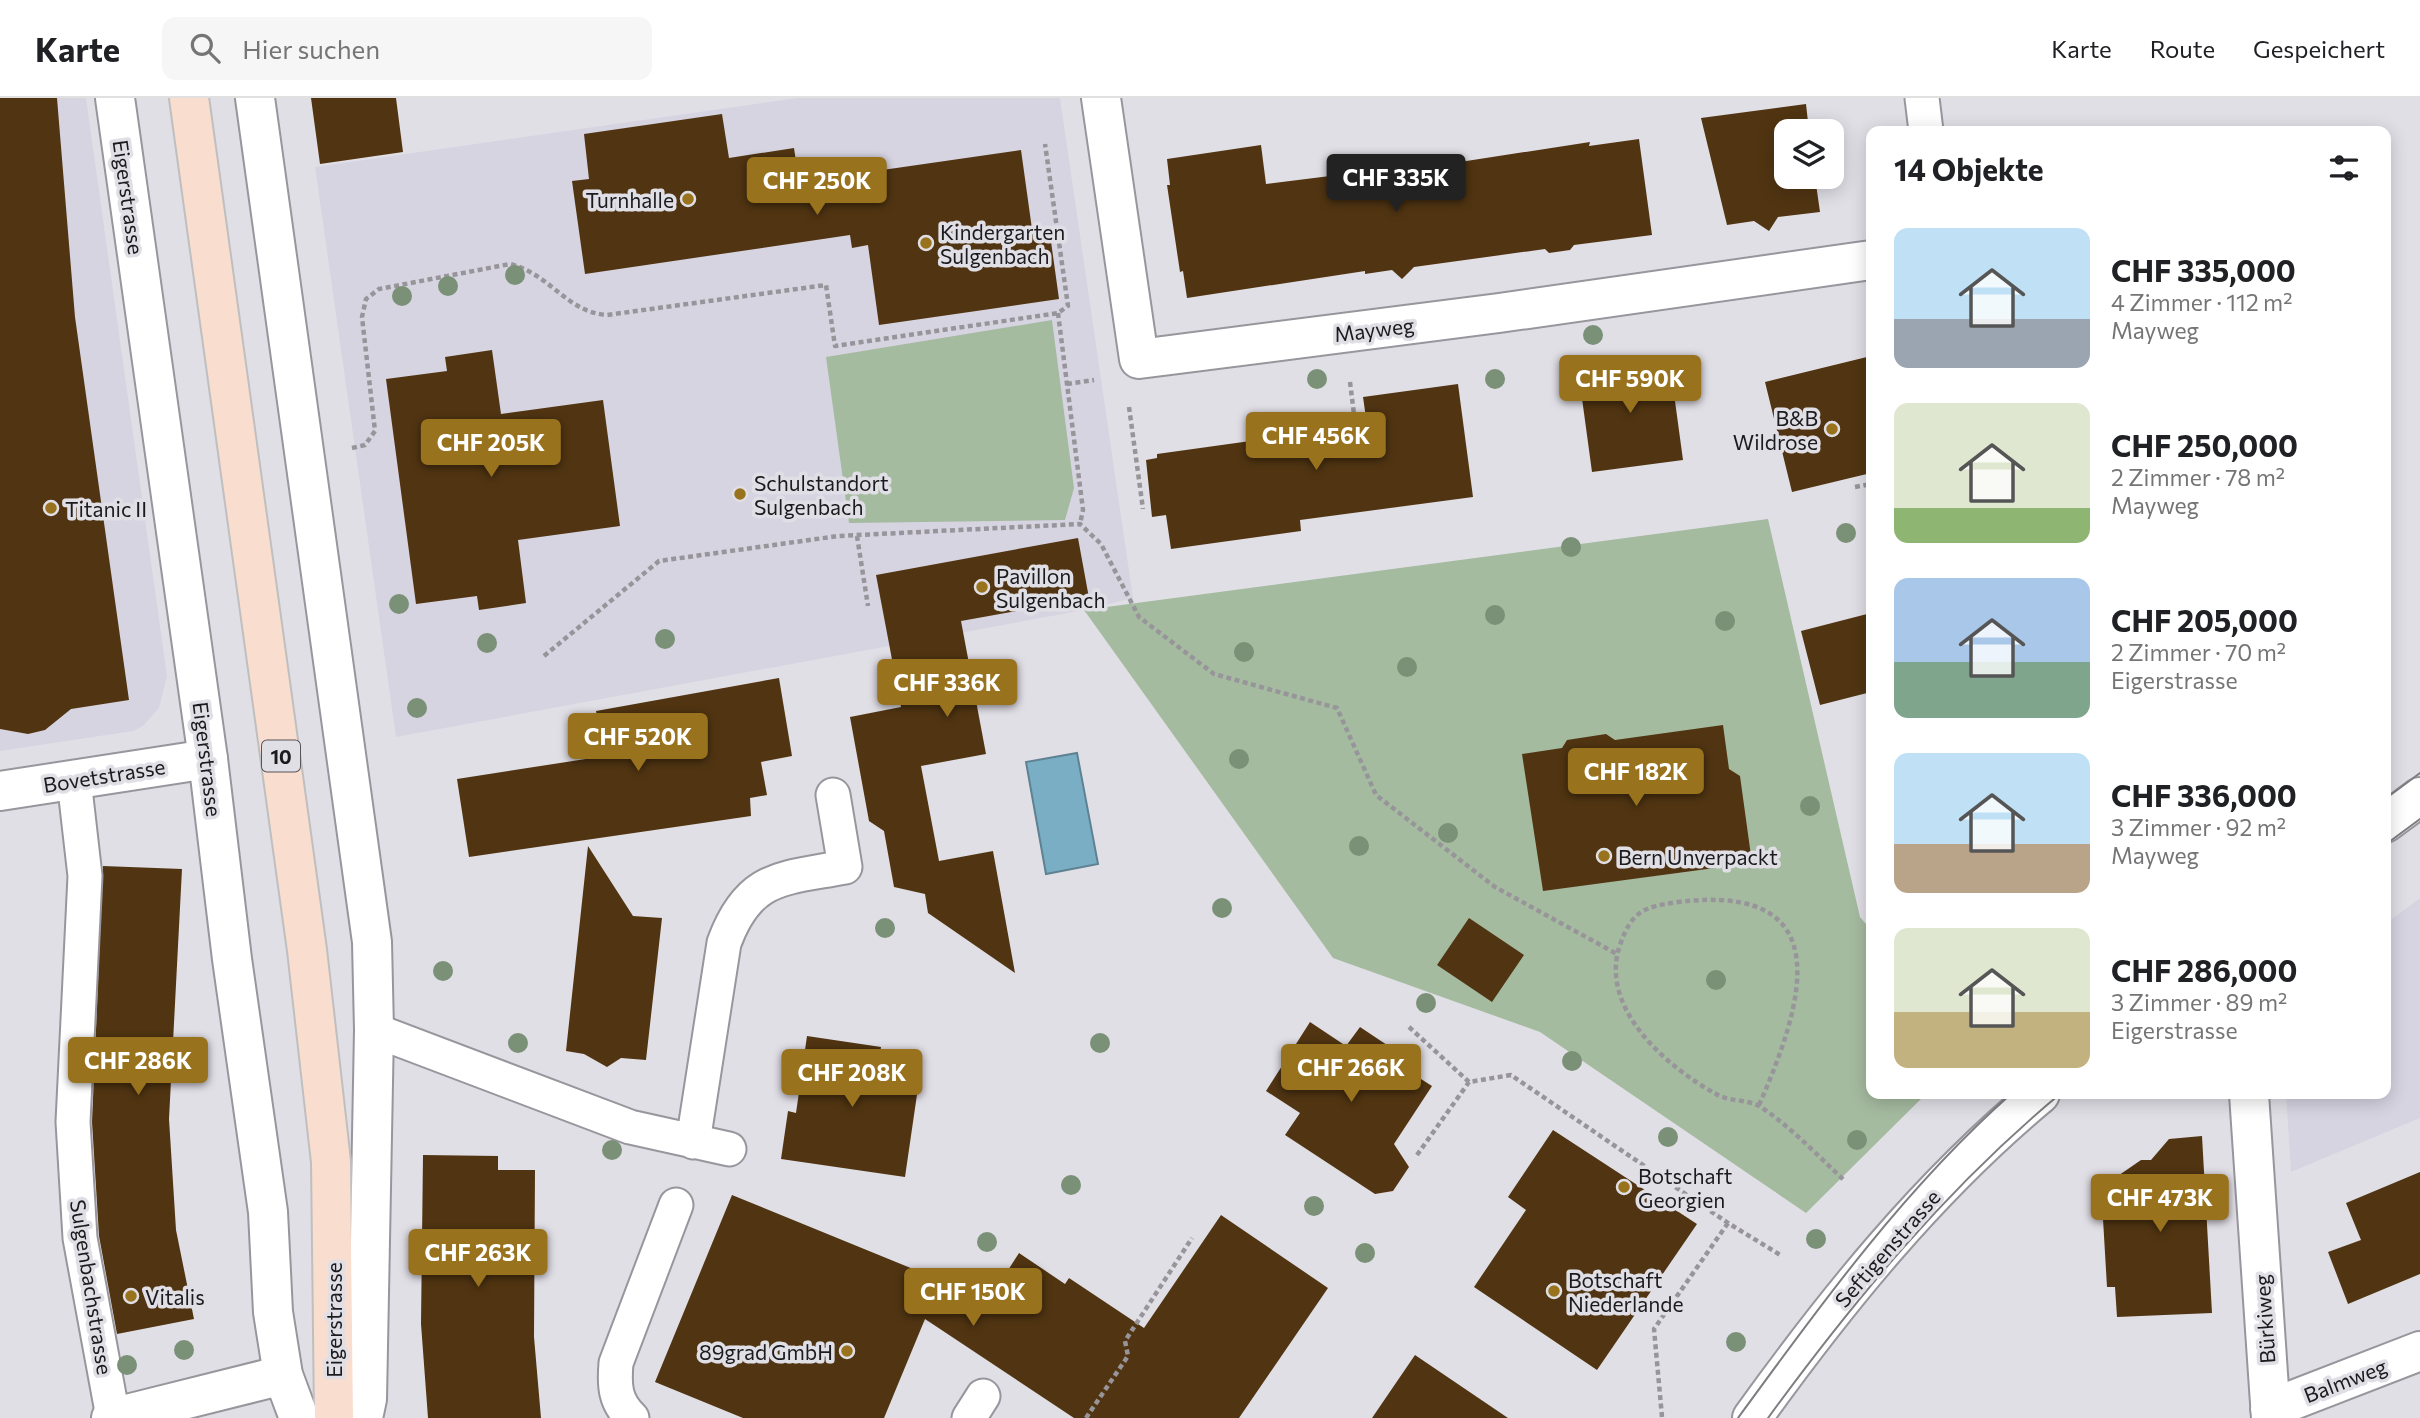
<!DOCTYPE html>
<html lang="de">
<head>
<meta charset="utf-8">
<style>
  :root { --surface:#fff; --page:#f6f6f6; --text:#202124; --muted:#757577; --line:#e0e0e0; --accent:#99721e }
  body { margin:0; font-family:Commissioner,sans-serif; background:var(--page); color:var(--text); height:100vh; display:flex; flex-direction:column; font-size:26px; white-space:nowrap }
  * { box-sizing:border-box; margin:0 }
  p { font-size:23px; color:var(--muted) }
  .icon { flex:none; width:38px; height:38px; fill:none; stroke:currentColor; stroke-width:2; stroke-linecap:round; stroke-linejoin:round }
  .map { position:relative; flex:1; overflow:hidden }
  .side { position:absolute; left:1866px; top:28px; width:525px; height:973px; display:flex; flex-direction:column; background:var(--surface); border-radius:14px; box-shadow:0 4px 18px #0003 }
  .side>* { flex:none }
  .controls { position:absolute; left:1774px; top:21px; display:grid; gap:14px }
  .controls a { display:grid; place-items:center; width:70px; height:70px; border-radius:14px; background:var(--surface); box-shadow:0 4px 18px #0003; font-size:35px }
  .price { position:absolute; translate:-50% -60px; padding:0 16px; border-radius:7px; background:var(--accent); color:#fff; font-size:23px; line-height:46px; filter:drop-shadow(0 2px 4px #0008) }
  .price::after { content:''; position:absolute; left:50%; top:42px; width:21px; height:16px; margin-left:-10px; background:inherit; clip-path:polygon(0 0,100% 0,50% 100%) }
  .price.current { background:#222; color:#fff }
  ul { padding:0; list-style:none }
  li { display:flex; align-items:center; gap:21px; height:175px; padding:0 28px }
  li span { display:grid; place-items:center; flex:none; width:196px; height:140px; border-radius:14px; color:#555 }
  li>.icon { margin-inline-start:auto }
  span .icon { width:84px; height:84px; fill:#fffc; stroke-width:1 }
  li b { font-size:30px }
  h2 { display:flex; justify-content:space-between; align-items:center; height:84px; padding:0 28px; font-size:30px }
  header { display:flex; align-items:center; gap:42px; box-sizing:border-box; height:98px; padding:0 35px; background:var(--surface); border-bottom:2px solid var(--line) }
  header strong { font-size:33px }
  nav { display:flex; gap:38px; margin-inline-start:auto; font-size:24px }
  .search { width:490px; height:63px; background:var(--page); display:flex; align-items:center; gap:18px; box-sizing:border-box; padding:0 24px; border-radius:14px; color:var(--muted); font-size:26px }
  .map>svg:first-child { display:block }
  .built { fill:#d7d4e2 }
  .green { fill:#a5bba0 }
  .water { fill:#7aaec4; stroke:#5e8292; stroke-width:2 }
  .building { fill:#513512 }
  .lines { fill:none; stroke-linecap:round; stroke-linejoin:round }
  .lane-casing { stroke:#98969d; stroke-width:37 }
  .street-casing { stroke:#98969d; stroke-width:42 }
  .secondary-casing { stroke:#98969d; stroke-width:42 }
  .primary-casing { stroke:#bfbfc0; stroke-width:42 }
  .path { stroke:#97959a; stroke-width:4.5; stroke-dasharray:5 3.5; stroke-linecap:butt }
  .lane { stroke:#fff; stroke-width:33 }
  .street { stroke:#fff; stroke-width:38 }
  .secondary { stroke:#fff; stroke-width:38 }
  .primary { stroke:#f9ddce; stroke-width:38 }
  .tram { stroke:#7e7d82; stroke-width:2 }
  .tree { fill:#7a9077 }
  .poi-dot { fill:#99721e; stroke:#e1dfe6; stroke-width:2.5 }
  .labels { text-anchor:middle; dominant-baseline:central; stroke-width:7; stroke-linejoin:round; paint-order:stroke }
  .shield { fill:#e1dfe6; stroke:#565559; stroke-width:2 }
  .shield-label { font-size:19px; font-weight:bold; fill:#1b1a1d }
  .street-label { font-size:21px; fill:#1b1a1d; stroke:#e1dfe6 }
  .poi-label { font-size:21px; fill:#1b1a1d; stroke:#e1dfe6; text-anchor:start }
</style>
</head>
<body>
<header>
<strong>Karte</strong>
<div class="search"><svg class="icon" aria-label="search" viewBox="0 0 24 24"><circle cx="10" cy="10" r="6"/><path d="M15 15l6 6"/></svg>Hier suchen</div>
<nav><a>Karte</a><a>Route</a><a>Gespeichert</a></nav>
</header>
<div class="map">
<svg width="2420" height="1320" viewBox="0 0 2420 1320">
  <rect width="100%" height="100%" fill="#e1dfe6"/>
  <path class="built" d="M 0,0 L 86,0 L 167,578 L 159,610 L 143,628 L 133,633 L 0,653 Z
    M 797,0 L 1060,0 L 1133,500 L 1084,512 L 396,639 L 315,69 Z
    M 2420,800 L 2420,1020 L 2291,1074 L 2286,996 L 2385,996 L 2385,826 Z"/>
  <path class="green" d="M 1052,222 L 1074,390 L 1065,422 L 849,425 L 826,259 Z
    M 1768,421 L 1860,819 L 1871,832 L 1871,996 L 1926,996 L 1806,1115 L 1540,934 L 1333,860 L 1084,512 Z"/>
  <path class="water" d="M 1077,655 L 1098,766 L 1046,776 L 1026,664 Z"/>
  <path class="building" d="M 0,0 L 57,0 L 75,219 L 129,602 L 71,611 L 45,632 L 28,636 L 0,631 Z
    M 311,0 L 396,0 L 403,54 L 320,66 Z
    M 1806,6 L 1809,33 L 1787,33 L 1787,79 L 1815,79 L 1820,114 L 1778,119 L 1769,133 L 1754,123 L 1727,127 L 1701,20 Z
    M 722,16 L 729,60 L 794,50 L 799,84 L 1021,52 L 1032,131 L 1049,129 L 1059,201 L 879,227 L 868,147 L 852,150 L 850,137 L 585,176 L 572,83 L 589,81 L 584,36 Z
    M 1639,41 L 1652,137 L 1574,147 L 1570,152 L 1549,155 L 1545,151 L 1414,169 L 1402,181 L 1392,172 L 1365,176 L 1365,173 L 1187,200 L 1183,173 L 1180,174 L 1167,87 L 1170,87 L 1167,61 L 1261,47 L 1266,86 L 1402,69 L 1402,73 L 1590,44 L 1589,48 Z
    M 492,252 L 501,316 L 603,302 L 620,428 L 518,442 L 526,505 L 479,512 L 477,498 L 416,506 L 386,281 L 447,273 L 445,259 Z
    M 1871,258 L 1871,375 L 1792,394 L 1765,284 Z
    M 1669,259 L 1683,362 L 1592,374 L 1578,271 Z
    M 1458,286 L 1473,399 L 1300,422 L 1301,433 L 1171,451 L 1166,417 L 1152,419 L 1146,362 L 1157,360 L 1157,356 L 1367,327 L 1363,299 Z
    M 1078,440 L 1089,500 L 961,523 L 986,656 L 921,668 L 939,763 L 993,753 L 1015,875 L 928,815 L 925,796 L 894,789 L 884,733 L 869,723 L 850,619 L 901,609 L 876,477 Z
    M 1871,515 L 1871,594 L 1820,607 L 1801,533 Z
    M 779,580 L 792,658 L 761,664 L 767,697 L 750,700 L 751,718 L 469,759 L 457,681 L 605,658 L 596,613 Z
    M 1723,627 L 1729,671 L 1740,678 L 1752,765 L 1543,793 L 1522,656 L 1562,650 L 1567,642 L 1606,636 L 1615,642 Z
    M 588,748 L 633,818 L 662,820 L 646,962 L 621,960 L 607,969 L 584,956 L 566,953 Z
    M 103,768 L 182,771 L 169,1021 L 176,1132 L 194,1221 L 117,1236 L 99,1138 L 92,1024 Z
    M 1469,820 L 1524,857 L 1492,904 L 1437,867 Z
    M 1310,924 L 1346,948 L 1360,929 L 1408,961 L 1402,969 L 1432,988 L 1394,1046 L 1409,1069 L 1393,1093 L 1375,1096 L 1285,1037 L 1300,1015 L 1266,993 Z
    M 807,938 L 881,949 L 879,963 L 921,969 L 905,1079 L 781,1061 L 788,1013 L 796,1015 Z
    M 1553,1032 L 1697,1126 L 1597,1272 L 1474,1189 L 1526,1112 L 1508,1099 Z
    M 2202,1038 L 2212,1215 L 2117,1219 L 2115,1189 L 2107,1189 L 2102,1104 L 2112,1082 L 2141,1062 L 2151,1062 L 2169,1041 Z
    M 423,1057 L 498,1058 L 498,1072 L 535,1072 L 534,1239 L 541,1320 L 428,1320 L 421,1226 Z
    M 2420,1074 L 2420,1176 L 2348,1206 L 2328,1154 L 2361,1142 L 2346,1105 Z
    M 732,1097 L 989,1202 L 1019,1155 L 1065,1186 L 1069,1180 L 1144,1230 L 1221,1117 L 1328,1190 L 1239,1320 L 1074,1320 L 925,1221 L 884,1320 L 743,1320 L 655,1284 Z
    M 1415,1257 L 1508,1320 L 1372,1320 Z"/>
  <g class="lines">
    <defs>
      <path id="lane" d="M 1922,0 L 1926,33
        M 74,682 L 85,778 L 73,1024 L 80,1140 L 113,1319
        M 374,932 L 630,1029 L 729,1051
        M 693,1044 L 724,845 C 749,777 782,781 845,769 L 833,697
        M 632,1320 C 615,1304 614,1288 616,1265 L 676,1107
        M 969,1320 L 983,1298"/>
      <path id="street" d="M 1101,0 L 1139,261 L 1499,215 L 1871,162
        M 0,693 L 208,661
        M 2249,996 L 2271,1320
        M 2270,1311 L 2420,1253
        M 111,1320 L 283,1277"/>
      <path id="secondary" d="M 115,0 L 208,661 L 232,861 L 268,1114 L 273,1214 L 283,1277 L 299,1320
        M 255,0 L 372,844 L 374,932 L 367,1301 L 363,1320
        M 2385,725 L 2420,699
        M 1752,1320 C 1837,1202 1928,1089 2040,996"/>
      <path id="primary" d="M 189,0 L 307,852 L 331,1064 L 334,1320"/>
    </defs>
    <use href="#lane" class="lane-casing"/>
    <use href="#street" class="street-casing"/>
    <use href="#secondary" class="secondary-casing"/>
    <use href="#primary" class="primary-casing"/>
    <path class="path" d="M 1058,215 L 1083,412 L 1080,426
      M 1350,284 L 1359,357
      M 1067,286 L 1094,282
      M 1129,309 L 1143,411
      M 352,350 L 365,347 L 375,333 L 362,219 L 366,201 L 379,191 L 510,166 C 552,177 566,214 607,217 L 826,187 L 835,248 L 1058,215 L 1068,208 L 1045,46
      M 1855,389 L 1871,386
      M 857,438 L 868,508
      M 544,558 L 659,463 L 838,438 L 1080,426 L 1101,446 L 1139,519 L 1214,576 L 1337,610 L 1376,697 L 1495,789 L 1617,856
      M 1409,929 L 1469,984 L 1511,977 L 1728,1125 L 1782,1158
      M 1759,1007 C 1803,907 1842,784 1678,804 C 1643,809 1632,813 1620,847 C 1598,910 1667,969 1716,996 C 1729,1004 1748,1001 1761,1009 C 1792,1030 1818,1058 1845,1083
      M 1417,1057 L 1469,984
      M 1662,1319 L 1654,1231 L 1728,1125
      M 1086,1320 L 1128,1258 L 1125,1243 L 1192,1140"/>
    <use href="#lane" class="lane"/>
    <use href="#street" class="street"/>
    <use href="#secondary" class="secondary"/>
    <use href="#primary" class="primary"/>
    <path class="tram" d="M 2385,701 L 2420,675
      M 2385,747 L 2420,721
      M 1738,1320 C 1821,1206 1905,1090 2011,996
      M 1768,1320 C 1855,1201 1947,1090 2060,996"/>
  </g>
  <g class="tree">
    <circle cx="515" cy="177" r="10"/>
    <circle cx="448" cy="188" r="10"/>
    <circle cx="402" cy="198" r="10"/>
    <circle cx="1593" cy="237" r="10"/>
    <circle cx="1317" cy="281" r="10"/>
    <circle cx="1495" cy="281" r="10"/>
    <circle cx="1846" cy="435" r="10"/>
    <circle cx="1571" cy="449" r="10"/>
    <circle cx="399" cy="506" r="10"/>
    <circle cx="1495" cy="517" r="10"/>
    <circle cx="1725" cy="523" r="10"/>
    <circle cx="665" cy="541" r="10"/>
    <circle cx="487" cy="545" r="10"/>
    <circle cx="1244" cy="554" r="10"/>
    <circle cx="1407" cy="569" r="10"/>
    <circle cx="417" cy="610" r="10"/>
    <circle cx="1239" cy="661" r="10"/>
    <circle cx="1810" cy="708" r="10"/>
    <circle cx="1448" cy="735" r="10"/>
    <circle cx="1359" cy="748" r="10"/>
    <circle cx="1222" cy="810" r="10"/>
    <circle cx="885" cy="830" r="10"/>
    <circle cx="443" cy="873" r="10"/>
    <circle cx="1716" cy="882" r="10"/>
    <circle cx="1426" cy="905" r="10"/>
    <circle cx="518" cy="945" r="10"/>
    <circle cx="1100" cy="945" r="10"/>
    <circle cx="1572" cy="963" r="10"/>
    <circle cx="1668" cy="1039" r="10"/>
    <circle cx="1857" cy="1042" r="10"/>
    <circle cx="612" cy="1052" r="10"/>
    <circle cx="1071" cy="1087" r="10"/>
    <circle cx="1314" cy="1108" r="10"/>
    <circle cx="1816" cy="1141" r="10"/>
    <circle cx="987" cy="1144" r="10"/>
    <circle cx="1365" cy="1155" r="10"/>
    <circle cx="1736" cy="1244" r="10"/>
    <circle cx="184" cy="1252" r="10"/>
    <circle cx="127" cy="1267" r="10"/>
  </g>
  <g class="poi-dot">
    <circle cx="688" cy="101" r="7"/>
    <circle cx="926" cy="145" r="7"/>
    <circle cx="1832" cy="331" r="7"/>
    <circle cx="740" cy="396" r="7"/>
    <circle cx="51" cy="410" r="7"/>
    <circle cx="982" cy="489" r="7"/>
    <circle cx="1604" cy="758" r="7"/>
    <circle cx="1624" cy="1089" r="7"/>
    <circle cx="1554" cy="1193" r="7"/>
    <circle cx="131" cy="1198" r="7"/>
    <circle cx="847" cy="1253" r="7"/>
  </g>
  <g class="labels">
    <rect class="shield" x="262" y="642.5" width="38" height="31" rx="5"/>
    <g class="shield-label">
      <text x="281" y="658">10</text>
    </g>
    <g class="street-label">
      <text transform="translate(129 99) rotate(82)">Eigerstrasse</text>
      <text transform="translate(1374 231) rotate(-7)">Mayweg</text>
      <text transform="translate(208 661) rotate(83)">Eigerstrasse</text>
      <text transform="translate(104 677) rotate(-9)">Bovetstrasse</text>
      <text transform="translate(1887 1150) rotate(-49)">Seftigenstrasse</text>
      <text transform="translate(92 1189) rotate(81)">Sulgenbachstrasse</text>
      <text transform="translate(2264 1221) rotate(-94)">Bürkiweg</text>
      <text transform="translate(333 1222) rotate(-90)">Eigerstrasse</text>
      <text transform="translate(2345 1282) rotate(-21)">Balmweg</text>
    </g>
    <g class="poi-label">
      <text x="674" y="101" text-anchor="end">Turnhalle</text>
      <text x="940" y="133">Kindergarten<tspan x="940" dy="24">Sulgenbach</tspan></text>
      <text x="1818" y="319" text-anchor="end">B&amp;B<tspan x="1818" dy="24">Wildrose</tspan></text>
      <text x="754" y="384">Schulstandort<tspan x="754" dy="24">Sulgenbach</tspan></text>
      <text x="65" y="410">Titanic II</text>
      <text x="996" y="477">Pavillon<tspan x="996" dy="24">Sulgenbach</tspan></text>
      <text x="1618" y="758">Bern Unverpackt</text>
      <text x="1638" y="1077">Botschaft<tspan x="1638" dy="24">Georgien</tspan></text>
      <text x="1568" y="1181">Botschaft<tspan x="1568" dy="24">Niederlande</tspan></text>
      <text x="145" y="1198">Vitalis</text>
      <text x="833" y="1253" text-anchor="end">89grad GmbH</text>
    </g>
  </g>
</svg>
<div class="controls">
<a><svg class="icon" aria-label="layers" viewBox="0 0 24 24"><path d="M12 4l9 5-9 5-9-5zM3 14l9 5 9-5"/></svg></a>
</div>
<b class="price current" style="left:1396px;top:116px">CHF 335K</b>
<b class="price" style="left:817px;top:119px">CHF 250K</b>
<b class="price" style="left:1630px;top:317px">CHF 590K</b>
<b class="price" style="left:1316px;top:374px">CHF 456K</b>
<b class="price" style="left:491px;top:381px">CHF 205K</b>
<b class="price" style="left:947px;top:621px">CHF 336K</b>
<b class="price" style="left:638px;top:675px">CHF 520K</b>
<b class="price" style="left:1636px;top:710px">CHF 182K</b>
<b class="price" style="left:138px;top:999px">CHF 286K</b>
<b class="price" style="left:1351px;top:1006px">CHF 266K</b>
<b class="price" style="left:852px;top:1011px">CHF 208K</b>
<b class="price" style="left:2160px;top:1136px">CHF 473K</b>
<b class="price" style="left:478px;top:1191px">CHF 263K</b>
<b class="price" style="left:973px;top:1230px">CHF 150K</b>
<section class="side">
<h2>14 Objekte<svg class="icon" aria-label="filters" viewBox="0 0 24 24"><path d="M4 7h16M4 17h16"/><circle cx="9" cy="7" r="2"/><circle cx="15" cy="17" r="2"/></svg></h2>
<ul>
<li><span style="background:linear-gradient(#bfe0f5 65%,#9aa5b1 0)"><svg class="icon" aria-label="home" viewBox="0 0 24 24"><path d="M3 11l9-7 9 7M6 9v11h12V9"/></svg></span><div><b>CHF 335,000</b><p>4 Zimmer · 112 m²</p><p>Mayweg</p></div></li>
<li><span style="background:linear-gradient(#dfe7d0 75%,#8fb573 0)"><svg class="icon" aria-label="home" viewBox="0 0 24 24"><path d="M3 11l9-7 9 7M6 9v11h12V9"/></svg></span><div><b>CHF 250,000</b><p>2 Zimmer · 78 m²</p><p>Mayweg</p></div></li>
<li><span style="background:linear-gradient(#a9c7e8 60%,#7fa58c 0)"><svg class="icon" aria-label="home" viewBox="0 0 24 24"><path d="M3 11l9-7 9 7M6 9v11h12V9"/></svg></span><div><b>CHF 205,000</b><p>2 Zimmer · 70 m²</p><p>Eigerstrasse</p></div></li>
<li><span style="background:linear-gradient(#bfe0f5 65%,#b9a48a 0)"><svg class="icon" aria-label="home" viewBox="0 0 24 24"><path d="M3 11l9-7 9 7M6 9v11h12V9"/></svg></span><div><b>CHF 336,000</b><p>3 Zimmer · 92 m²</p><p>Mayweg</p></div></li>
<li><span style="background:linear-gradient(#dfe7d0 60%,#c2b280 0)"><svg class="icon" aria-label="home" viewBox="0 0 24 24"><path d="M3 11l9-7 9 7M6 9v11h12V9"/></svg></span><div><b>CHF 286,000</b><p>3 Zimmer · 89 m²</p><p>Eigerstrasse</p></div></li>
</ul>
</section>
</div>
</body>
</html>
